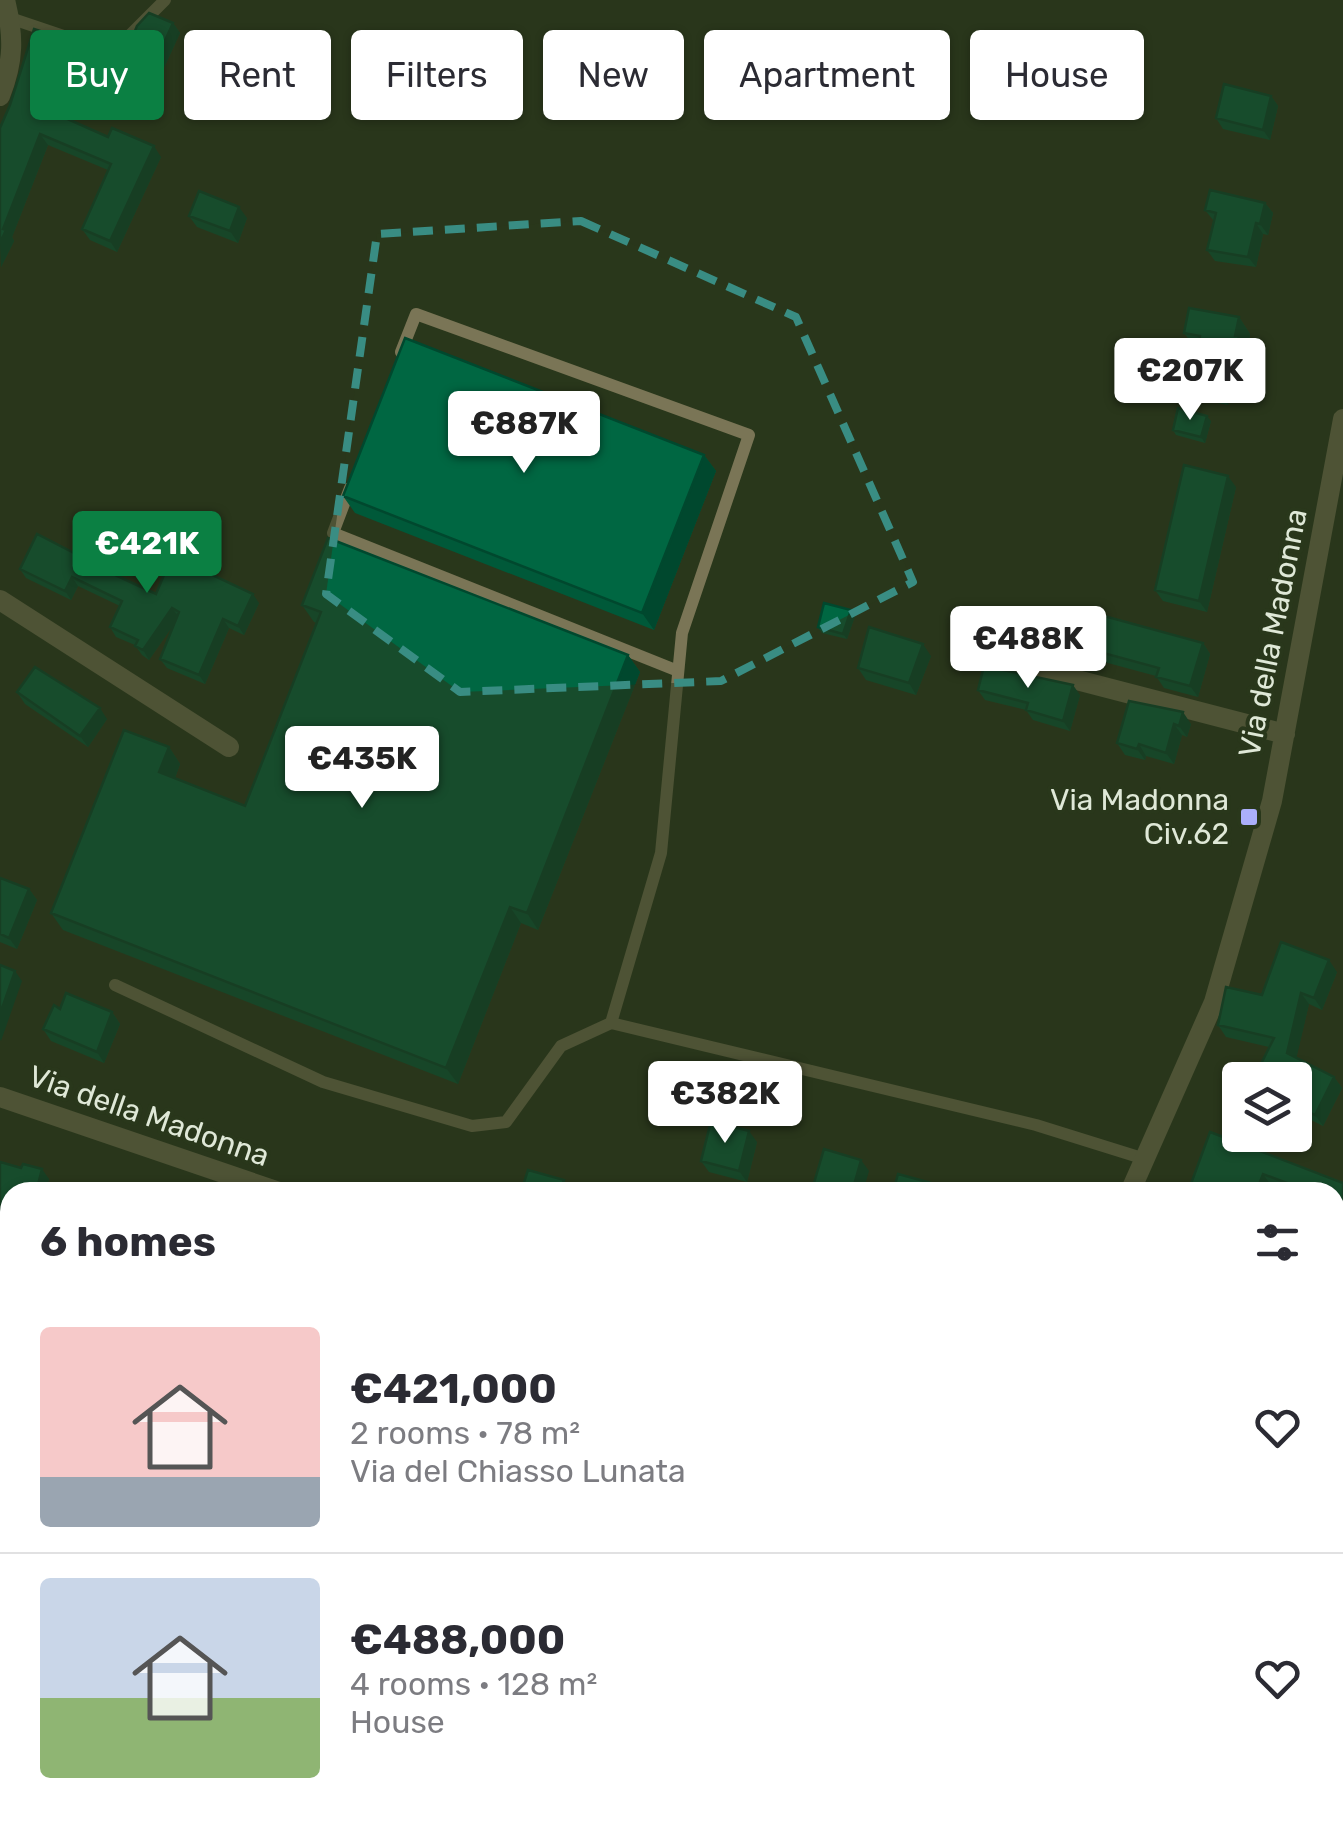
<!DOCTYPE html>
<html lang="en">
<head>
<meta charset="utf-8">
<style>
  :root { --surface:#fff; --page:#f2f2f3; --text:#2b2b33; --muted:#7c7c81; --line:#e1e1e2; --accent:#0b8043 }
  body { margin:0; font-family:Rubik,sans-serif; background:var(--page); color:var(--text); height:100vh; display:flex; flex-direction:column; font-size:38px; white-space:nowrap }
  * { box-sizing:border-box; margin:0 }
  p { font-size:32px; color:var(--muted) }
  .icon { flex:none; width:55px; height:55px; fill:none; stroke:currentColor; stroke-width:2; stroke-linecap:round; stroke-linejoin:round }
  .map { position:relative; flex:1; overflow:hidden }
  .details { position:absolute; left:0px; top:1182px; width:1345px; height:642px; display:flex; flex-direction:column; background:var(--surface); border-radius:30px 30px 0 0; box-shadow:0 2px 8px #0004 }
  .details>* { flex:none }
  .guide { position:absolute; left:30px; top:30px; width:1285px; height:90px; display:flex; gap:20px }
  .controls { position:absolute; left:1222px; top:1062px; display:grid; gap:20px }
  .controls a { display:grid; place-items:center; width:90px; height:90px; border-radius:10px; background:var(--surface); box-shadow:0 2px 8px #0004; font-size:50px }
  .price { position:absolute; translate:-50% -85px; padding:0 22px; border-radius:10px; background:#fff; color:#222; font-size:32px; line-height:65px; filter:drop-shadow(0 2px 5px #0008) }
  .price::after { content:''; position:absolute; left:50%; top:60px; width:30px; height:22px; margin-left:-15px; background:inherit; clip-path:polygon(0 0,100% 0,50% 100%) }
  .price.current { background:var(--accent); color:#fff }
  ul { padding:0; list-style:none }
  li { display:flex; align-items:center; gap:30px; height:250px; padding:0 40px }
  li+li { border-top:2px solid var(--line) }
  li span { display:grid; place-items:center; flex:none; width:280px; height:200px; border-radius:10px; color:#555 }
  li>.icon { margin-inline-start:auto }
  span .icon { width:120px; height:120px; fill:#fffc; stroke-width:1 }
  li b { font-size:42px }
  h2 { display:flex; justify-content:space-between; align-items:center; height:120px; padding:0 40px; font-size:42px }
  .pill { padding:0 35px; border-radius:10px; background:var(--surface); box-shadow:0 2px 8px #0004; font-size:35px; line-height:90px }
  .pill.current { background:var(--accent); color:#fff }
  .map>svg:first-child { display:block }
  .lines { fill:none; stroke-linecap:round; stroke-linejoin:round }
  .service { stroke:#7a7556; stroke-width:12 }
  .minor { stroke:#7a7556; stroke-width:20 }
  .tertiary { stroke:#7a7556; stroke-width:20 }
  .wall { fill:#005939 }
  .shaded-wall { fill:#00482e }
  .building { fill:#006742; stroke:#00482e; stroke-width:2.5 }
  .marked { fill:none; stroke:#398d83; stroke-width:8; stroke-dasharray:20 12; stroke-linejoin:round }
  .poi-dot { fill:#abaffb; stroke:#29371b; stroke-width:4 }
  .labels { text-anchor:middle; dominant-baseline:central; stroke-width:8; stroke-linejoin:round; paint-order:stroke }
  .street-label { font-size:30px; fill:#dfe8d7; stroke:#29371b }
  .poi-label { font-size:30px; fill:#dfe8d7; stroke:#29371b; text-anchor:end }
</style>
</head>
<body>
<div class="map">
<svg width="1343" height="1823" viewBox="0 0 1343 1823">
  <rect width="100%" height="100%" fill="#29371b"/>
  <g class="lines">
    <path class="service" d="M 10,18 L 105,50 L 120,45 L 165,0
      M 401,352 L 416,314 L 749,435 L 682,633 L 661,853 L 611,1023
      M 350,488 L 333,533 L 678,671
      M 115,985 L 323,1082 L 472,1126 L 506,1122 L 561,1046 L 611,1023 L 1036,1125 L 1145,1159
      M 735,1815 L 760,1823"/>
    <path class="minor" d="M 0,96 C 14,61 14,36 5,0
      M 0,600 L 229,747
      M 1019,665 L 1285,734
      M 0,1097 L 279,1192
      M 1130,1192 L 1214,1002 L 1272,801 L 1343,419
      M 1314,1815 L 1339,1823
      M 888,1823 L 890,1815"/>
    <path class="tertiary" d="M 0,1280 L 10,1283
      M 1335,1636 L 1343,1639"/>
  </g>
  <path class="wall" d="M 173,23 L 180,33 L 151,96 L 124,85 L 117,75 Z
    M 84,54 L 63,117 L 108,137 L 161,157 L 117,252 L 90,240 L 82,229 L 108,170 L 48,145 L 12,237 L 14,241 L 1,267 L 0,128 Z
    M 1271,96 L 1278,106 L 1270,140 L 1223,129 L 1216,118 Z
    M 1265,203 L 1273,213 L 1268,235 L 1263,234 L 1256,267 L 1215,261 L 1207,250 L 1214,221 L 1205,210 Z
    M 189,216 L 247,218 L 238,243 L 197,227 Z
    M 1239,317 L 1250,334 L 1248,349 L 1250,353 L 1249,362 L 1253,368 L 1246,403 L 1229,401 L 1228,405 L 1202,400 L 1190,383 L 1197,350 L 1184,333 Z
    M 1211,421 L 1205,443 L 1176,435 L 1173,430 Z
    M 704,455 L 716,471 L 654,630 L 355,513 L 343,496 Z
    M 1236,487 L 1207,612 L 1163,601 L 1155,590 Z
    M 113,530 L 119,539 L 106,571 L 156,594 L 259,603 L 244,635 L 229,628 L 205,684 L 167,668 L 160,659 L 174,624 L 149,660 L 142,655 L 135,645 L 116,637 L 110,627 L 120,606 L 78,586 L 71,600 L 26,578 L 20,569 L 76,554 Z
    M 302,605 L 628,655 L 640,672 L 538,930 L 521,923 L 458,1084 L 63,930 L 51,913 L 169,747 L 180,764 L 175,778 L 245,806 L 317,623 L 314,622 Z
    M 855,616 L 847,639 L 822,633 L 818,627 Z
    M 1203,643 L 1210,654 L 1198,697 L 1164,688 L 1156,676 L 1082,656 L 1074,645 Z
    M 931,656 L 916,695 L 866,680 L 858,668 Z
    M 978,690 L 1080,695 L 1070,731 L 1033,720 L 1026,710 L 985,700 Z
    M 17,692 L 107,719 L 88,747 L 25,704 Z
    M 1129,701 L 1191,724 L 1187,737 L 1182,735 L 1174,764 L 1146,756 L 1145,760 L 1125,755 L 1117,743 Z
    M 0,878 L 29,889 L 37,900 L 17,949 L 0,942 Z
    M 1337,972 L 1322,1010 L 1309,1004 L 1296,1058 L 1334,1077 L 1342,1088 L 1323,1126 L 1295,1112 L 1295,1080 L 1269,1047 L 1226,1037 L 1218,1025 Z
    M 60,1009 L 112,1012 L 120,1024 L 104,1063 L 51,1041 L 43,1029 Z
    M 1210,1132 L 1343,1183 L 1343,1220 L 1335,1217 L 1335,1192 L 1188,1192 Z
    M 757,1142 L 747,1182 L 709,1172 L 701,1161 Z
    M 0,1162 L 49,1179 L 45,1192 L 10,1192 L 10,1219 L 0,1217 Z
    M 1335,1294 L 1343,1297 L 1343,1421 L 1335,1417 Z
    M 0,1360 L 10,1362 L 10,1414 L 6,1409 L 7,1405 L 0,1403 Z
    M 0,1457 L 10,1459 L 10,1548 L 0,1545 Z
    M 1335,1548 L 1343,1551 L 1343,1593 L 1335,1590 Z
    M 1335,1732 L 1343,1734 L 1343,1791 L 1343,1788 L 1335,1785 Z
    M 1028,1815 L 1063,1815 L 1060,1823 L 1054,1823 Z"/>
  <path class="shaded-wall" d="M 173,23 L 180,33 L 151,96 L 144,86 Z
    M 77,43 L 84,54 L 61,123 L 54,113 Z
    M 1271,96 L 1278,106 L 1270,140 L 1263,130 Z
    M 40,134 L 48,145 L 12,237 L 14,241 L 1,267 L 0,243 L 3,229 Z
    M 154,146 L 161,157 L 117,252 L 110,241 Z
    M 1265,203 L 1273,213 L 1268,235 L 1260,224 Z
    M 239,207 L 247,218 L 238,243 L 230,231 Z
    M 1256,223 L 1263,234 L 1256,267 L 1248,257 Z
    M 1239,317 L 1250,334 L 1248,349 L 1250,353 L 1249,362 L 1253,368 L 1246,403 L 1234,387 L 1235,336 Z
    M 1217,384 L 1229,401 L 1228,405 L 1216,388 Z
    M 1207,416 L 1211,421 L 1205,443 L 1201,437 Z
    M 704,455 L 716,471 L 654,630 L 642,613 Z
    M 1228,476 L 1236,487 L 1207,612 L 1199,601 Z
    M 113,530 L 119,539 L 104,576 L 98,567 Z
    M 72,577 L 78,586 L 71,600 L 65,591 Z
    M 253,594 L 259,603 L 244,635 L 238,626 Z
    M 172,608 L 179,617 L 149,660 L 143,650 Z
    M 851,610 L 855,616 L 847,639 L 843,634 Z
    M 223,619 L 229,628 L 205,684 L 199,675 Z
    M 1203,643 L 1210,654 L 1198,697 L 1190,686 Z
    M 923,644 L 931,656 L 916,695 L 909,683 Z
    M 628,655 L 640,672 L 538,930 L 527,913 Z
    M 1073,685 L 1080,695 L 1070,731 L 1063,721 Z
    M 100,708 L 107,719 L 88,747 L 80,736 Z
    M 1183,712 L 1191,724 L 1187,737 L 1179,726 Z
    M 1174,724 L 1182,735 L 1174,764 L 1166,753 Z
    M 1139,744 L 1146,756 L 1145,760 L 1137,749 Z
    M 169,747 L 180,764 L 171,789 L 159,772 Z
    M 29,889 L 37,900 L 17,949 L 9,938 Z
    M 510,907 L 521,923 L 458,1084 L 446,1068 Z
    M 1329,960 L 1337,972 L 1322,1010 L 1314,998 Z
    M 15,971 L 22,981 L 1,1041 L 0,1039 L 0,1014 Z
    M 1301,993 L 1309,1004 L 1295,1064 L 1287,1053 Z
    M 112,1012 L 120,1024 L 104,1063 L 97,1052 Z
    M 1334,1077 L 1342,1088 L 1323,1126 L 1315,1115 Z
    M 749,1131 L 757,1142 L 747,1182 L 739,1171 Z
    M 861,1160 L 869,1171 L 863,1192 L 852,1192 Z
    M 42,1169 L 49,1179 L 45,1192 L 36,1192 Z
    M 1263,1174 L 1276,1192 L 1256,1192 Z
    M 564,1180 L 572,1191 L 571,1192 L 560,1192 Z
    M 550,1815 L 562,1815 L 559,1823 L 547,1823 Z
    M 1053,1815 L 1063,1815 L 1060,1823 L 1059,1823 Z
    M 1208,1815 L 1218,1815 L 1219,1817 L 1217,1823 L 1207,1819 Z"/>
  <path class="building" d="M 149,13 L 173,23 L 144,86 L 117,75 L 137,26 Z
    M 34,29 L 77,43 L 54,113 L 108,137 L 112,128 L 154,146 L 110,241 L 82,229 L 111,164 L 40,134 L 3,229 L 6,230 L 0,243 L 0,128 L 10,105 Z
    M 1224,84 L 1271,96 L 1263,130 L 1216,118 Z
    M 1210,190 L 1265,203 L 1260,224 L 1256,223 L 1248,257 L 1207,250 L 1216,213 L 1205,210 Z
    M 199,191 L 239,207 L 230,231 L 189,216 Z
    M 1189,308 L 1239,317 L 1235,336 L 1239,336 L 1236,350 L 1241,351 L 1234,387 L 1217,384 L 1216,388 L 1190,383 L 1200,336 L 1184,333 Z
    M 405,338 L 704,455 L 642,613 L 343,496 Z
    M 1178,408 L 1207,416 L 1201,437 L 1173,430 Z
    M 1184,465 L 1228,476 L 1199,601 L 1155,590 Z
    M 90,520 L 113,530 L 98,567 L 156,594 L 172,556 L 253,594 L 238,626 L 223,619 L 199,675 L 160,659 L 179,612 L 172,608 L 143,650 L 135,646 L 138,640 L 110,627 L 122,601 L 72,577 L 65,591 L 20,569 L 37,534 L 76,554 Z
    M 328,538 L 628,655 L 527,913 L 510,907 L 446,1068 L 51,913 L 124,730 L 169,747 L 159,772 L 245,806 L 321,612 L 302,605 Z
    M 824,603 L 851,610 L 843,634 L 818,627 Z
    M 1082,610 L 1203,643 L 1190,686 L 1156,677 L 1159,668 L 1074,645 Z
    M 869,627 L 923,644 L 909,683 L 858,668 Z
    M 984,666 L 1073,685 L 1063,721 L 1026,710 L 1028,703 L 978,690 Z
    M 35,667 L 100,708 L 80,736 L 17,692 Z
    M 1129,701 L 1183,712 L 1179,726 L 1174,724 L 1166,753 L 1139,744 L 1137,749 L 1117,743 Z
    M 0,878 L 29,889 L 9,938 L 0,934 Z
    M 1281,942 L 1329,960 L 1314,998 L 1301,993 L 1287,1053 L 1334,1077 L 1315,1115 L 1295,1105 L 1295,1080 L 1253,1080 L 1274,1038 L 1218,1025 L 1226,987 L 1262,995 Z
    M 0,965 L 15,971 L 0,1014 Z
    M 66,993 L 112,1012 L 97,1052 L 43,1029 L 54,1005 L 60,1009 Z
    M 711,1121 L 749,1131 L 739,1171 L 701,1161 Z
    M 1210,1132 L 1343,1183 L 1343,1205 L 1335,1202 L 1335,1192 L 1311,1192 L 1263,1174 L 1256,1192 L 1188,1192 Z
    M 824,1149 L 861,1160 L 852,1192 L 822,1192 L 812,1190 Z
    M 0,1162 L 21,1168 L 23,1164 L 42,1169 L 36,1192 L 10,1192 L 10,1211 L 0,1208 Z
    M 528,1170 L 564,1180 L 560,1192 L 521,1192 Z
    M 898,1174 L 964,1192 L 893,1192 Z
    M 1335,1294 L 1343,1297 L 1343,1405 L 1335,1402 Z
    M 0,1360 L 10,1362 L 10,1410 L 6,1409 L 9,1396 L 0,1394 Z
    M 0,1457 L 10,1459 L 10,1534 L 0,1532 Z
    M 1335,1548 L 1343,1551 L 1343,1578 L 1335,1575 Z
    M 1335,1732 L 1343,1734 L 1343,1779 L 1335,1776 Z
    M 527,1815 L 550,1815 L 547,1823 L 524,1823 Z
    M 1106,1815 L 1208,1815 L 1207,1819 L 1220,1823 L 1104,1823 Z"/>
  <path d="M0 0H1343V1823H0ZM 581,221 L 796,317 L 913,582 L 721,681 L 460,692 L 326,594 L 377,234 Z" fill="#29371b" fill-opacity=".55" fill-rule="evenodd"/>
  <path class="marked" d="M 581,221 L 796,317 L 913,582 L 721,681 L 460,692 L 326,594 L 377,234 Z"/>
  <rect class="poi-dot" x="1239" y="807" width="20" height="20" rx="5"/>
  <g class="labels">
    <g class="street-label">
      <text transform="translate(1273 633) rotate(-79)">Via della Madonna</text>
      <text transform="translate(149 1116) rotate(19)">Via della Madonna</text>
    </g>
    <g class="poi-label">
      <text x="1229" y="800">Via Madonna<tspan x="1229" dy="34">Civ.62</tspan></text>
    </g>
  </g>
</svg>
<div class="controls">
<a><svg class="icon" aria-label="layers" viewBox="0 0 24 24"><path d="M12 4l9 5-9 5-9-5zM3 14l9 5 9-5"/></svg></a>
</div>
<b class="price" style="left:1190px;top:423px">€207K</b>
<b class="price" style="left:524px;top:476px">€887K</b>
<b class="price current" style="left:147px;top:596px">€421K</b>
<b class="price" style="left:1028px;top:691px">€488K</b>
<b class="price" style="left:362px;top:811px">€435K</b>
<b class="price" style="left:725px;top:1146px">€382K</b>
<div class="guide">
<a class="pill current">Buy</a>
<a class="pill">Rent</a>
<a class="pill">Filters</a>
<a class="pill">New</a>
<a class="pill">Apartment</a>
<a class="pill">House</a>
</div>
<section class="details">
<h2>6 homes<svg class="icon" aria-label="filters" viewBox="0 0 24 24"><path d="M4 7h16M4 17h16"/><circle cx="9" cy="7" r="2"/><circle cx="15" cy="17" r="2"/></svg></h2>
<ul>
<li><span style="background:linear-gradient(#f6c9c9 75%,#9aa5b1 0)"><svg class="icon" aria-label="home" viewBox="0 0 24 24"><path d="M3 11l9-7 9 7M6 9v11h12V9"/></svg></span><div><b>€421,000</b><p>2 rooms · 78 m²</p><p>Via del Chiasso Lunata</p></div><svg class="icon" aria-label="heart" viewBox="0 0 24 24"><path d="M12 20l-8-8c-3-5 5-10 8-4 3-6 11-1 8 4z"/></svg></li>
<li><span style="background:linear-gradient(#c9d6e8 60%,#8fb573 0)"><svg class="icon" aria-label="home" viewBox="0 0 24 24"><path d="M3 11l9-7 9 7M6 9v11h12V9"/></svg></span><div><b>€488,000</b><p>4 rooms · 128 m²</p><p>House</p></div><svg class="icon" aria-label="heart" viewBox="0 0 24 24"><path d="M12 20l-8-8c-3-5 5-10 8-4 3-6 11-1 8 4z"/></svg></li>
</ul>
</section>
</div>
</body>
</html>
